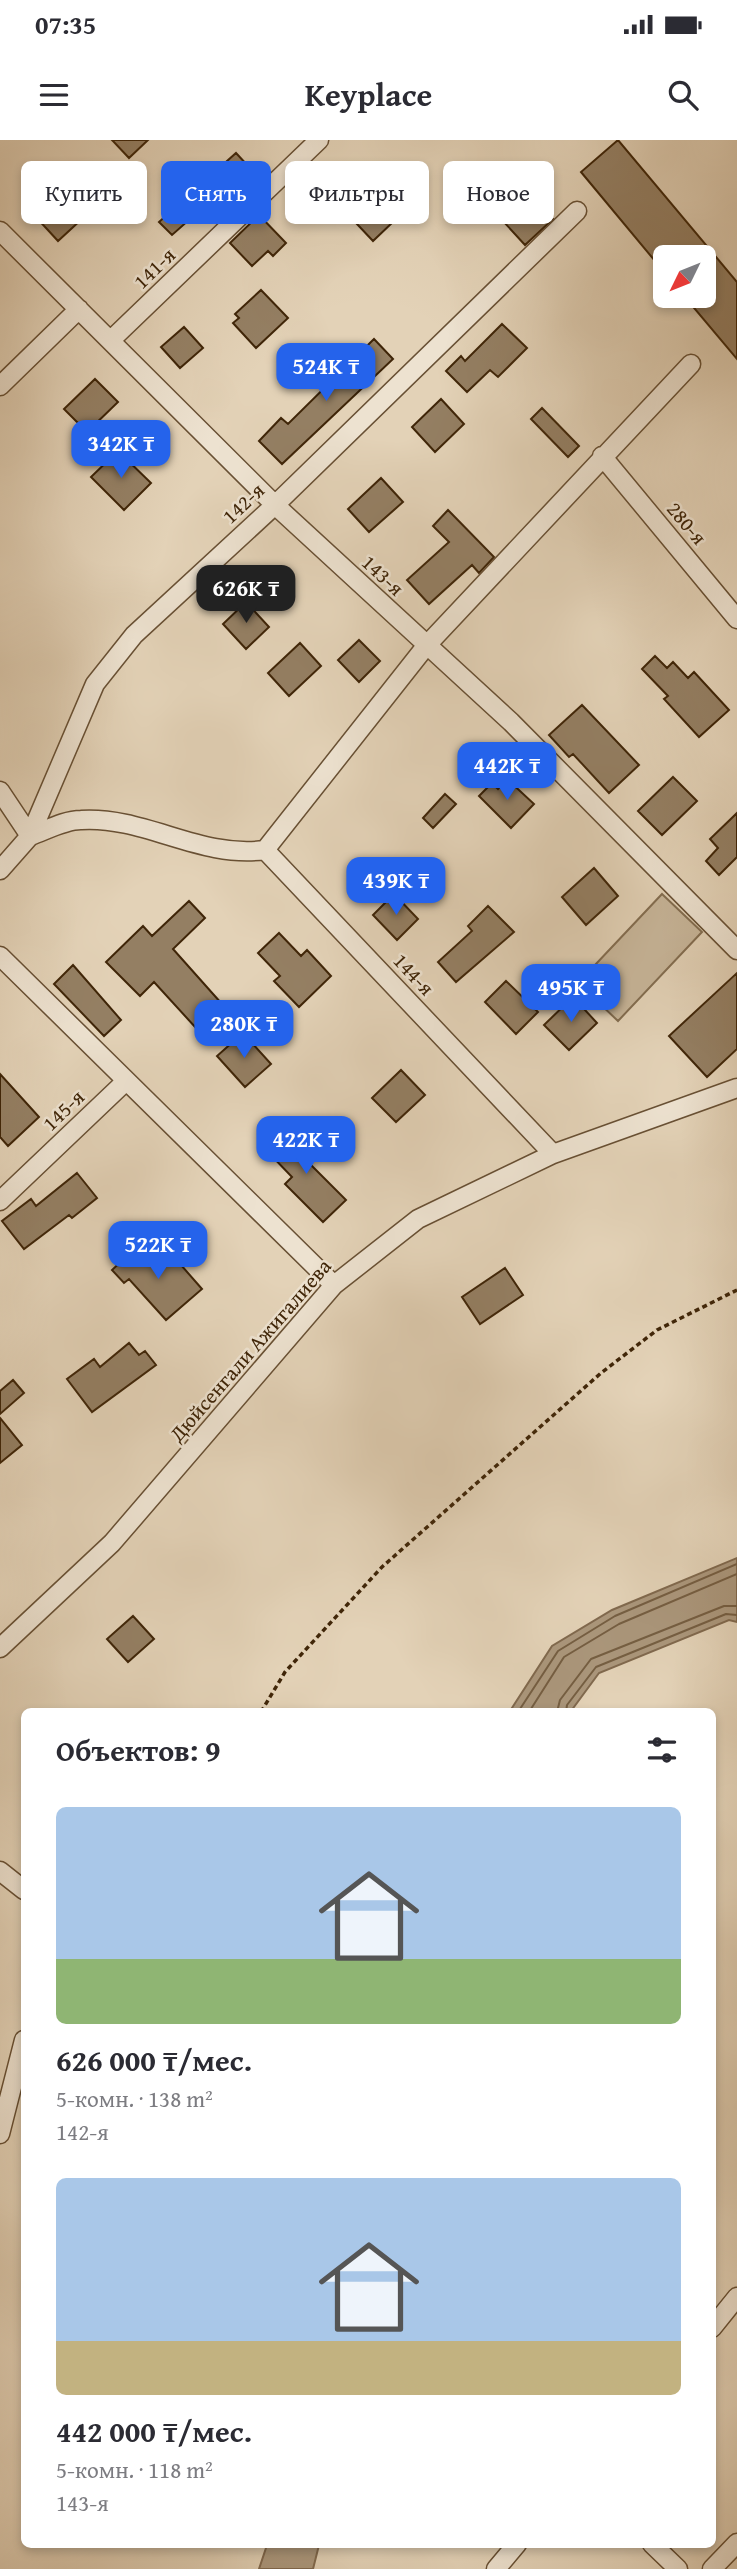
<!DOCTYPE html>
<html lang="ru">
<head>
<meta charset="utf-8">
<style>
  :root { --surface:#fff; --page:#f7f7f7; --text:#2b2b33; --muted:#7c7c81; --accent:#2563eb }
  body { margin:0; font-family:"Gentium Book Plus",serif; background:var(--page); color:var(--text); height:100vh; display:flex; flex-direction:column; font-size:26px; white-space:nowrap }
  * { box-sizing:border-box; margin:0 }
  p { font-size:23px; color:var(--muted) }
  .icon { flex:none; width:38px; height:38px; fill:none; stroke:currentColor; stroke-width:2; stroke-linecap:round; stroke-linejoin:round }
  .map { position:relative; flex:1; overflow:hidden }
  .side { position:absolute; left:21px; top:1568px; width:695px; height:840px; display:flex; flex-direction:column; background:var(--surface); border-radius:10px; box-shadow:0 4px 10px #0003 }
  .side>* { flex:none }
  .banner { position:absolute; left:21px; top:21px; width:696px; height:63px; display:flex; gap:14px }
  .needle { width:46px; rotate:227deg }
  .controls { position:absolute; left:653px; top:105px; display:grid; gap:14px }
  .controls a { display:grid; place-items:center; width:63px; height:63px; border-radius:10px; background:var(--surface); box-shadow:0 4px 10px #0003; font-size:35px }
  .price { position:absolute; translate:-50% -60px; padding:0 16px; border-radius:14px; background:var(--accent); color:#fff; font-size:23px; line-height:46px; filter:drop-shadow(0 2px 4px #0008) }
  .price::after { content:''; position:absolute; left:50%; top:42px; width:21px; height:16px; margin-left:-10px; background:inherit; clip-path:polygon(0 0,100% 0,50% 100%) }
  .price.current { background:#222; color:#fff }
  ul { padding:0; list-style:none }
  li { display:grid; align-content:center; gap:14px; height:371px; padding:0 35px }
  li span { display:grid; place-items:center; height:217px; border-radius:10px; color:#555 }
  li>.icon { margin-inline-start:auto }
  span .icon { width:126px; height:126px; fill:#fffc; stroke-width:1 }
  li b { font-size:30px }
  h2 { display:flex; justify-content:space-between; align-items:center; height:84px; padding:0 35px; font-size:30px }
  .pill { padding:0 24px; border-radius:10px; background:var(--surface); box-shadow:0 4px 10px #0003; font-size:24px; line-height:63px }
  .pill.current { background:var(--accent); color:#fff }
  .status { display:flex; justify-content:space-between; align-items:center; height:49px; padding:0 35px; background:var(--surface); direction:ltr }
  .status svg { height:19px; fill:currentColor }
  header { display:flex; justify-content:space-between; align-items:center; height:91px; padding:0 35px; background:var(--surface); font-size:32px; font-weight:700 }
  .map>svg:first-child { display:block }
  .green { fill:#c7b599; stroke:#836d50; stroke-width:2 }
  .water { fill:#ab977c; stroke:#80694e; stroke-width:2 }
  .lines { fill:none; stroke-linecap:round; stroke-linejoin:round }
  .shore { stroke:#755e42; stroke-width:2 }
  .building { fill:#947f63; stroke:#3f2508; stroke-width:2 }
  .minor-casing { stroke:#685034; stroke-width:21 }
  .path { stroke:#3f2508; stroke-width:3.5; stroke-dasharray:5 3.5; stroke-linecap:butt }
  .minor { stroke:#ede2d0; stroke-width:18 }
  .labels { text-anchor:middle; dominant-baseline:central; stroke-width:5; stroke-linejoin:round; paint-order:stroke }
  .street-label { font-size:21px; fill:#3f2508; stroke:#ede2d0 }
</style>
</head>
<body>
<div class="status"><b>07:35</b><svg viewBox="0 0 49 12"><path d="M0 12V9h3v3zM5 12V6h3v6zM10 12V3h3v9zM15 12V0h3v12zM26 1h20v11H26zM47 4h2v5h-2z"/></svg></div>
<header><svg class="icon" aria-label="menu" viewBox="0 0 24 24"><path d="M4 6h16M4 12h16M4 18h16"/></svg>Keyplace<svg class="icon" aria-label="search" viewBox="0 0 24 24"><circle cx="10" cy="10" r="6"/><path d="M15 15l6 6"/></svg></header>
<div class="map">
<svg width="737" height="2429" viewBox="0 0 737 2429">
  <rect width="100%" height="100%" fill="#e3d2b7"/>
  <filter id="stains"><feTurbulence type="fractalNoise" baseFrequency=".00286" numOctaves="4"/><feColorMatrix values="0 0 0 0 .2 0 0 0 0 .09 0 0 0 0 .02 0 0 0 .5 -.17"/></filter>
  <radialGradient id="worn" r=".72"><stop offset=".6" stop-color="#630" stop-opacity="0"/><stop offset="1" stop-color="#630" stop-opacity=".3"/></radialGradient>
  <path class="green" d="M 662,754 L 702,792 L 618,881 L 578,843 Z"/>
  <path class="water" d="M 737,1418 L 737,1482 L 729,1480 L 599,1533 L 571,1571 L 510,1571 L 552,1506 L 612,1470 Z
    M 267,2405 L 319,2405 L 313,2429 L 259,2429 Z"/>
  <g class="lines">
    <path class="shore" d="M 518,1572 L 558,1511 L 615,1476 L 737,1424
      M 529,1572 L 564,1517 L 619,1484 L 737,1434
      M 557,1572 L 560,1560 L 591,1519 L 724,1466 L 737,1466
      M 566,1572 L 567,1565 L 596,1527 L 726,1474 L 737,1475"/>
  </g>
  <path class="building" d="M 112,0 L 148,0 L 129,18 Z
    M 618,0 L 737,142 L 737,219 L 684,156 L 704,156 L 704,117 L 665,117 L 665,133 L 581,32 Z
    M 236,13 L 249,27 L 172,95 L 159,82 Z
    M 72,41 L 96,66 L 58,101 L 35,76 Z
    M 360,47 L 394,81 L 373,101 L 340,66 Z
    M 530,55 L 553,79 L 525,105 L 503,81 Z
    M 259,75 L 286,103 L 273,116 L 268,111 L 252,126 L 230,103 Z
    M 261,150 L 288,178 L 256,208 L 233,183 L 239,178 L 235,174 Z
    M 502,184 L 527,208 L 498,237 L 490,230 L 467,252 L 446,231 L 461,216 L 465,221 Z
    M 184,187 L 203,208 L 180,228 L 161,207 Z
    M 374,199 L 393,219 L 282,324 L 259,301 L 281,278 L 288,284 Z
    M 95,239 L 118,262 L 87,292 L 64,269 Z
    M 441,259 L 464,284 L 435,312 L 412,287 Z
    M 542,268 L 579,306 L 568,317 L 531,279 Z
    M 118,311 L 151,343 L 124,370 L 91,337 Z
    M 381,338 L 403,362 L 369,392 L 348,369 Z
    M 448,370 L 494,417 L 479,433 L 472,425 L 429,464 L 407,440 L 449,402 L 433,386 Z
    M 246,462 L 269,487 L 246,509 L 223,484 Z
    M 359,500 L 380,521 L 359,542 L 338,520 Z
    M 300,503 L 321,526 L 289,556 L 268,533 Z
    M 655,516 L 667,528 L 673,522 L 688,538 L 694,532 L 729,570 L 699,597 L 664,559 L 668,556 L 642,529 Z
    M 582,565 L 639,625 L 609,653 L 573,614 L 569,617 L 549,595 Z
    M 673,637 L 697,661 L 662,695 L 638,671 Z
    M 507,639 L 534,664 L 511,688 L 479,656 L 492,643 L 498,649 Z
    M 445,654 L 456,664 L 433,688 L 423,678 Z
    M 737,673 L 737,717 L 719,735 L 706,721 L 718,708 L 710,699 Z
    M 594,728 L 618,756 L 586,785 L 562,757 Z
    M 394,754 L 418,779 L 397,800 L 373,775 Z
    M 189,761 L 205,778 L 173,809 L 222,864 L 196,888 L 154,842 L 140,856 L 106,822 L 143,786 L 152,796 Z
    M 488,766 L 514,792 L 456,842 L 438,822 L 472,791 L 468,786 Z
    M 279,793 L 301,816 L 307,810 L 331,836 L 299,867 L 274,841 L 280,836 L 258,813 Z
    M 73,825 L 121,880 L 104,896 L 54,844 Z
    M 737,833 L 737,909 L 707,937 L 669,896 Z
    M 506,841 L 538,872 L 516,894 L 485,862 Z
    M 573,857 L 597,883 L 569,910 L 544,885 Z
    M 243,893 L 271,924 L 245,947 L 217,916 Z
    M 401,930 L 425,955 L 396,982 L 372,958 Z
    M 0,934 L 39,977 L 8,1006 L 0,997 Z
    M 297,985 L 312,1001 L 299,1013 L 346,1060 L 323,1082 L 285,1044 L 292,1037 L 268,1012 Z
    M 77,1033 L 97,1058 L 72,1078 L 69,1075 L 24,1109 L 2,1081 L 31,1059 L 36,1066 Z
    M 141,1103 L 163,1127 L 174,1117 L 202,1149 L 166,1180 L 129,1139 L 124,1143 L 112,1130 Z
    M 505,1128 L 523,1155 L 480,1184 L 462,1157 Z
    M 129,1203 L 139,1215 L 145,1211 L 156,1225 L 92,1272 L 67,1239 L 94,1219 L 100,1227 Z
    M 13,1240 L 24,1253 L 0,1274 L 0,1251 Z
    M 0,1278 L 22,1305 L 0,1323 Z
    M 133,1476 L 154,1499 L 128,1522 L 107,1499 Z"/>
  <g class="lines">
    <defs>
      <path id="minor" d="M 0,91 L 275,365 L 511,582 L 737,810
        M 111,200 L 319,0
        M 0,246 L 79,169
        M 602,316 L 737,479
        M 0,651 L 30,696 C 45,691 64,680 81,680 C 145,676 200,719 265,710 L 553,1014
        M 265,710 L 426,506 L 691,224
        M 0,730 L 30,696 L 95,544 L 134,495 L 275,365 L 577,71
        M 0,816 L 334,1145
        M 0,1061 L 126,941
        M 0,1508 L 112,1403 L 334,1145 L 418,1079 L 553,1014 L 737,948
        M 0,1731 L 24,1750
        M 0,1994 L 24,1900
        M 712,2188 L 737,2157
        M 652,2404 L 678,2429
        M 496,2429 L 517,2404
        M 712,2429 L 737,2403"/>
    </defs>
    <use href="#minor" class="minor-casing"/>
    <path class="path" d="M 261,1572 L 285,1532 L 382,1427 L 601,1233 L 657,1190 L 737,1150"/>
    <use href="#minor" class="minor"/>
  </g>
  <g class="labels">
    <g class="street-label">
      <text transform="translate(154 128) rotate(-44)">141-я</text>
      <text transform="translate(243 363) rotate(-43)">142-я</text>
      <text transform="translate(687 383) rotate(50)">280-я</text>
      <text transform="translate(383 435) rotate(43)">143-я</text>
      <text transform="translate(414 834) rotate(47)">144-я</text>
      <text transform="translate(63 970) rotate(-44)">145-я</text>
      <text transform="translate(250 1210) rotate(-49)">Дюйсенгали Ажигалиева</text>
    </g>
  </g>
  <rect width="100%" height="100%" filter="url(#stains)"/>
  <rect width="100%" height="100%" fill="url(#worn)"/>
</svg>
<div class="controls">
<a><svg class="needle" viewBox="-14 -14 28 28"><path d="M0-13l5 13h-10z" fill="#e53935"/><path d="M0 13l5-13h-10z" fill="#7c7c81"/></svg></a>
</div>
<b class="price" style="left:326px;top:263px">524K ₸</b>
<b class="price" style="left:121px;top:340px">342K ₸</b>
<b class="price current" style="left:246px;top:485px">626K ₸</b>
<b class="price" style="left:507px;top:662px">442K ₸</b>
<b class="price" style="left:396px;top:777px">439K ₸</b>
<b class="price" style="left:571px;top:884px">495K ₸</b>
<b class="price" style="left:244px;top:920px">280K ₸</b>
<b class="price" style="left:306px;top:1036px">422K ₸</b>
<b class="price" style="left:158px;top:1141px">522K ₸</b>
<div class="banner">
<a class="pill">Купить</a>
<a class="pill current">Снять</a>
<a class="pill">Фильтры</a>
<a class="pill">Новое</a>
</div>
<section class="side">
<h2>Объектов: 9<svg class="icon" aria-label="filters" viewBox="0 0 24 24"><path d="M4 7h16M4 17h16"/><circle cx="9" cy="7" r="2"/><circle cx="15" cy="17" r="2"/></svg></h2>
<ul>
<li><span style="background:linear-gradient(#a9c7e8 70%,#8fb573 0)"><svg class="icon" aria-label="home" viewBox="0 0 24 24"><path d="M3 11l9-7 9 7M6 9v11h12V9"/></svg></span><div><b>626 000 ₸/мес.</b><p>5-комн. · 138 m²</p><p>142-я</p></div></li>
<li><span style="background:linear-gradient(#a9c7e8 75%,#c2b280 0)"><svg class="icon" aria-label="home" viewBox="0 0 24 24"><path d="M3 11l9-7 9 7M6 9v11h12V9"/></svg></span><div><b>442 000 ₸/мес.</b><p>5-комн. · 118 m²</p><p>143-я</p></div></li>
</ul>
</section>
</div>
</body>
</html>
